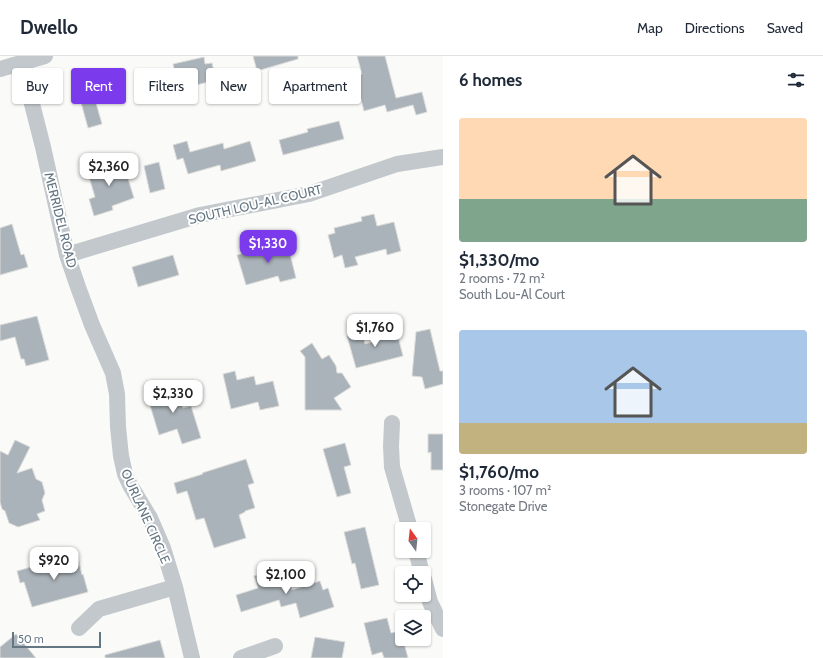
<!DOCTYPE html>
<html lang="en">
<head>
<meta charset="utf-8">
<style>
  :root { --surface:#fff; --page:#f2f2f3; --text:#1f2937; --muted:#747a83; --line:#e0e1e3; --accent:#7c3aed }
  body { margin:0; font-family:Cabin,sans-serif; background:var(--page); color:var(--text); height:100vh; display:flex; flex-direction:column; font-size:15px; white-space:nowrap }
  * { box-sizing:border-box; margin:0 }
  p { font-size:13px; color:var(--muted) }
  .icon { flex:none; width:22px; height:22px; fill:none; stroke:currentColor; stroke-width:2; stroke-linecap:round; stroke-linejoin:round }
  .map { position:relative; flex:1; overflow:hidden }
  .sheet { display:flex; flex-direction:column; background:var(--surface); width:380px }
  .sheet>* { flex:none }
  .top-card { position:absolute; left:12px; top:12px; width:371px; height:36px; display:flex; gap:8px }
  .needle { width:26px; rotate:345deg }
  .buttons { position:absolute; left:395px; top:466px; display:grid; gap:8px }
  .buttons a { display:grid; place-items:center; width:36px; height:36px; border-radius:4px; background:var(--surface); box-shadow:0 1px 3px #0004; font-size:20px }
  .scale { position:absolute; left:12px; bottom:10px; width:89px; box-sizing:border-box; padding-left:4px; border:2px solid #657683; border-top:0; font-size:11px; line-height:14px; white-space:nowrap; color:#657683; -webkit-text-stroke:3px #fff; paint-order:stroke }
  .price { position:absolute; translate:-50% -34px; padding:0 9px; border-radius:8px; background:#fff; color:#222; font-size:13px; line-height:26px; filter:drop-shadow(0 1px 2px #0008) }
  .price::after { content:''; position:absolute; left:50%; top:24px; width:12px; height:9px; margin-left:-6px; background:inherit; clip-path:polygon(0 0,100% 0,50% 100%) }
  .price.on { background:var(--accent); color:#fff }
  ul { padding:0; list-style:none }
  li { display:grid; align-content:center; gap:8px; height:212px; padding:0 16px }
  li span { display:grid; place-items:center; height:124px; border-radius:4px; color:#555 }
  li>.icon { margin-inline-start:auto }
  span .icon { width:72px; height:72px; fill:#fffc; stroke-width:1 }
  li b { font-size:17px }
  h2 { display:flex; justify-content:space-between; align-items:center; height:48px; padding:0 16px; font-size:17px }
  .tag { padding:0 14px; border-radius:4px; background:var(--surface); box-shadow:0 1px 3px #0004; font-size:14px; line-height:36px }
  .tag.on { background:var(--accent); color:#fff }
  header { display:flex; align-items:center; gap:24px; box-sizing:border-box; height:56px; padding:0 20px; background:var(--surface); border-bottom:1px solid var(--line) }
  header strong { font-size:19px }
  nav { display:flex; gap:22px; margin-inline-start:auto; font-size:14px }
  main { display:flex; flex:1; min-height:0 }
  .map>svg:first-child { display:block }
  .building { fill:#aab3b9; stroke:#dcdcda }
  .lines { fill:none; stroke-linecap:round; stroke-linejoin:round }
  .minor { stroke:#c3c8cc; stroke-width:16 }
  .labels { text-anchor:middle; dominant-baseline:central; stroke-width:4; stroke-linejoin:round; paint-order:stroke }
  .street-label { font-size:13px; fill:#657683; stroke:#fff }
</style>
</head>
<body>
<header>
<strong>Dwello</strong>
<nav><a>Map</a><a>Directions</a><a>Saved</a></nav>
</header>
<main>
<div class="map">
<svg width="443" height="602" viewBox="0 0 443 602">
  <rect width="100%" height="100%" fill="#fafaf8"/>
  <path class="building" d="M 253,0 L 298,0 L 298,3 L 257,15 Z
    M 357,0 L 385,0 L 396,42 L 422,36 L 427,56 L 416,59 L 413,49 L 387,56 L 385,49 L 364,55 L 355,20 L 362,18 Z
    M 204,1 L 205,8 L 212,7 L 216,24 L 173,35 L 175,42 L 161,46 L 158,37 L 150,39 L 148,30 L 176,22 L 173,8 Z
    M 113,22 L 118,41 L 96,47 L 102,68 L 88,72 L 77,32 Z
    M 339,65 L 344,83 L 283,99 L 279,84 L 308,76 L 307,73 Z
    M 187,85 L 190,96 L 223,87 L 224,93 L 250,85 L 256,105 L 221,115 L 220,109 L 188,118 L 183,102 L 177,104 L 173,89 Z
    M 122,103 L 134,142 L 112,150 L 113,154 L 94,160 L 89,143 L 95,141 L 87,114 Z
    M 159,106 L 165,133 L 150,137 L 144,110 Z
    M 374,158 L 377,170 L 394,166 L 401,195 L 387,199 L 386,193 L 355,201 L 358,209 L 345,212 L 342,199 L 334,202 L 328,179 L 335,177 L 334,172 L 362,165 L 361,161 Z
    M 12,168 L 21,199 L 24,198 L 28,211 L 0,219 L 0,172 Z
    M 286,182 L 296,222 L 280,226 L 278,220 L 246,229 L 237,199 L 275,189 L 274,186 Z
    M 173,199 L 179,219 L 138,231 L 132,211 Z
    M 37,260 L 49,304 L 26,310 L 24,303 L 21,303 L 15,281 L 0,285 L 0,269 Z
    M 395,269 L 403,300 L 356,312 L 347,280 L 362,276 L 365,288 L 387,282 L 384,272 Z
    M 430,273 L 440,315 L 443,315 L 443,328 L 425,333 L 422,321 L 412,320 L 416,276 Z
    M 312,287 L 322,303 L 329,299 L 336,310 L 337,317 L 342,317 L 351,331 L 334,342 L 342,354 L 305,354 L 305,301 L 300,295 Z
    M 235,315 L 237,324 L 254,320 L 256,329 L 273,325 L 279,350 L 260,354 L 258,346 L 231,353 L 223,318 Z
    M 175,327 L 183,352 L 191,350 L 201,382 L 182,388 L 177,373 L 159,379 L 146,336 Z
    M 428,378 L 443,378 L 443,414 L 431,414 L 431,396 L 428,397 Z
    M 15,384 L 30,391 L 17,417 L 32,412 L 36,423 L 42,426 L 45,437 L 42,444 L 45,455 L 37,458 L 40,464 L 18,471 L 9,467 L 5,455 L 2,453 L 0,446 L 0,395 L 8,399 Z
    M 345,387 L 351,409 L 344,411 L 351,437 L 337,441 L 323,393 Z
    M 246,403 L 254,427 L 248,429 L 255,452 L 245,455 L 245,456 L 239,459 L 246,482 L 214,492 L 204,462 L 196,464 L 187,435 L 177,438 L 174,427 L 203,418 L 202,417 Z
    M 365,471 L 379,529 L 361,533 L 355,507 L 352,508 L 344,476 Z
    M 77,498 L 82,519 L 83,518 L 88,536 L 32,551 L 24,526 L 20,527 L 17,515 Z
    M 274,513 L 276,519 L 287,515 L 292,534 L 320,525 L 323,534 L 328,532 L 334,551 L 300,562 L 296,547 L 281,551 L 279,544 L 241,556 L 236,539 L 258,532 L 254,520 Z
    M 387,562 L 391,577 L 400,575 L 403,588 L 404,587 L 408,602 L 384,602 L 382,596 L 372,599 L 364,567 Z
    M 16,578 L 36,602 L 0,602 L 0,591 Z
    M 315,581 L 345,586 L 342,602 L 311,602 Z
    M 160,584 L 165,602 L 105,602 L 105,599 Z"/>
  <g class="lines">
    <path class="minor" d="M 20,8 L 31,44 L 43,91 L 67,199 L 78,231 L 92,269 L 113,317 L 117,338 L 118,371 L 121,400 L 125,418 L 130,429 L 150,462 L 163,492 L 175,531 L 192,602
      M 0,13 L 45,0
      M 67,199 L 200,159 L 309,138 L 397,108 L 443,101
      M 392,367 L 391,390 L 392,411 L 410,473
      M 416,495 L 422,517
      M 424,523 L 430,546 L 443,573
      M 79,572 L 99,553 L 175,531
      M 241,602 L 275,590"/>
  </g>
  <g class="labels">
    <g class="street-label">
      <text transform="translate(255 148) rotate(-13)">SOUTH LOU-AL COURT</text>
      <text transform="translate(61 164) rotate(76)">MERRIDEL ROAD</text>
      <text transform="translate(146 460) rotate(66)">OURLANE CIRCLE</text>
    </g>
  </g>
</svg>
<div class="buttons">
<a><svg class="needle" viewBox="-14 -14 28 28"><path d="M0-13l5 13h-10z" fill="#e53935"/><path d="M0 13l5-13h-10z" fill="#747a83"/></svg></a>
<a><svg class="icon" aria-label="locate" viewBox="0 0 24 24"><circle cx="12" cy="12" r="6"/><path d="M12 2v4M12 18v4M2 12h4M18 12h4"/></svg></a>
<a><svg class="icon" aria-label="layers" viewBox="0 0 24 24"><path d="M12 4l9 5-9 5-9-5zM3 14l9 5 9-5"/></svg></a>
</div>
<div class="scale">50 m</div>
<b class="price" style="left:109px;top:131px">$2,360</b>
<b class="price on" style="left:268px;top:208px">$1,330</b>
<b class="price" style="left:375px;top:292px">$1,760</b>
<b class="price" style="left:173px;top:358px">$2,330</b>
<b class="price" style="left:54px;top:525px">$920</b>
<b class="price" style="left:286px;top:539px">$2,100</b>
<div class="top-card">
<a class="tag">Buy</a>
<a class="tag on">Rent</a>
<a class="tag">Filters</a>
<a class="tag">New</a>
<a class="tag">Apartment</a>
</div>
</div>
<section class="sheet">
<h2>6 homes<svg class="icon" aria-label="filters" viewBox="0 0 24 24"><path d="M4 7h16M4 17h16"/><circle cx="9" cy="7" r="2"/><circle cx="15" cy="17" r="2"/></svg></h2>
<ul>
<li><span style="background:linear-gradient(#ffd9b3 65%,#7fa58c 0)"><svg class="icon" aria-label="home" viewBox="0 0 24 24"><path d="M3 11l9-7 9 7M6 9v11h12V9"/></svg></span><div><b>$1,330/mo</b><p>2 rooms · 72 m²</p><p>South Lou-Al Court</p></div></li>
<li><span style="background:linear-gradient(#a9c7e8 75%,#c2b280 0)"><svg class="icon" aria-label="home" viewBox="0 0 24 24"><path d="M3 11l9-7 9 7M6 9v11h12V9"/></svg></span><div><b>$1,760/mo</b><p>3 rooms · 107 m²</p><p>Stonegate Drive</p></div></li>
</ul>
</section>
</main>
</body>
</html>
